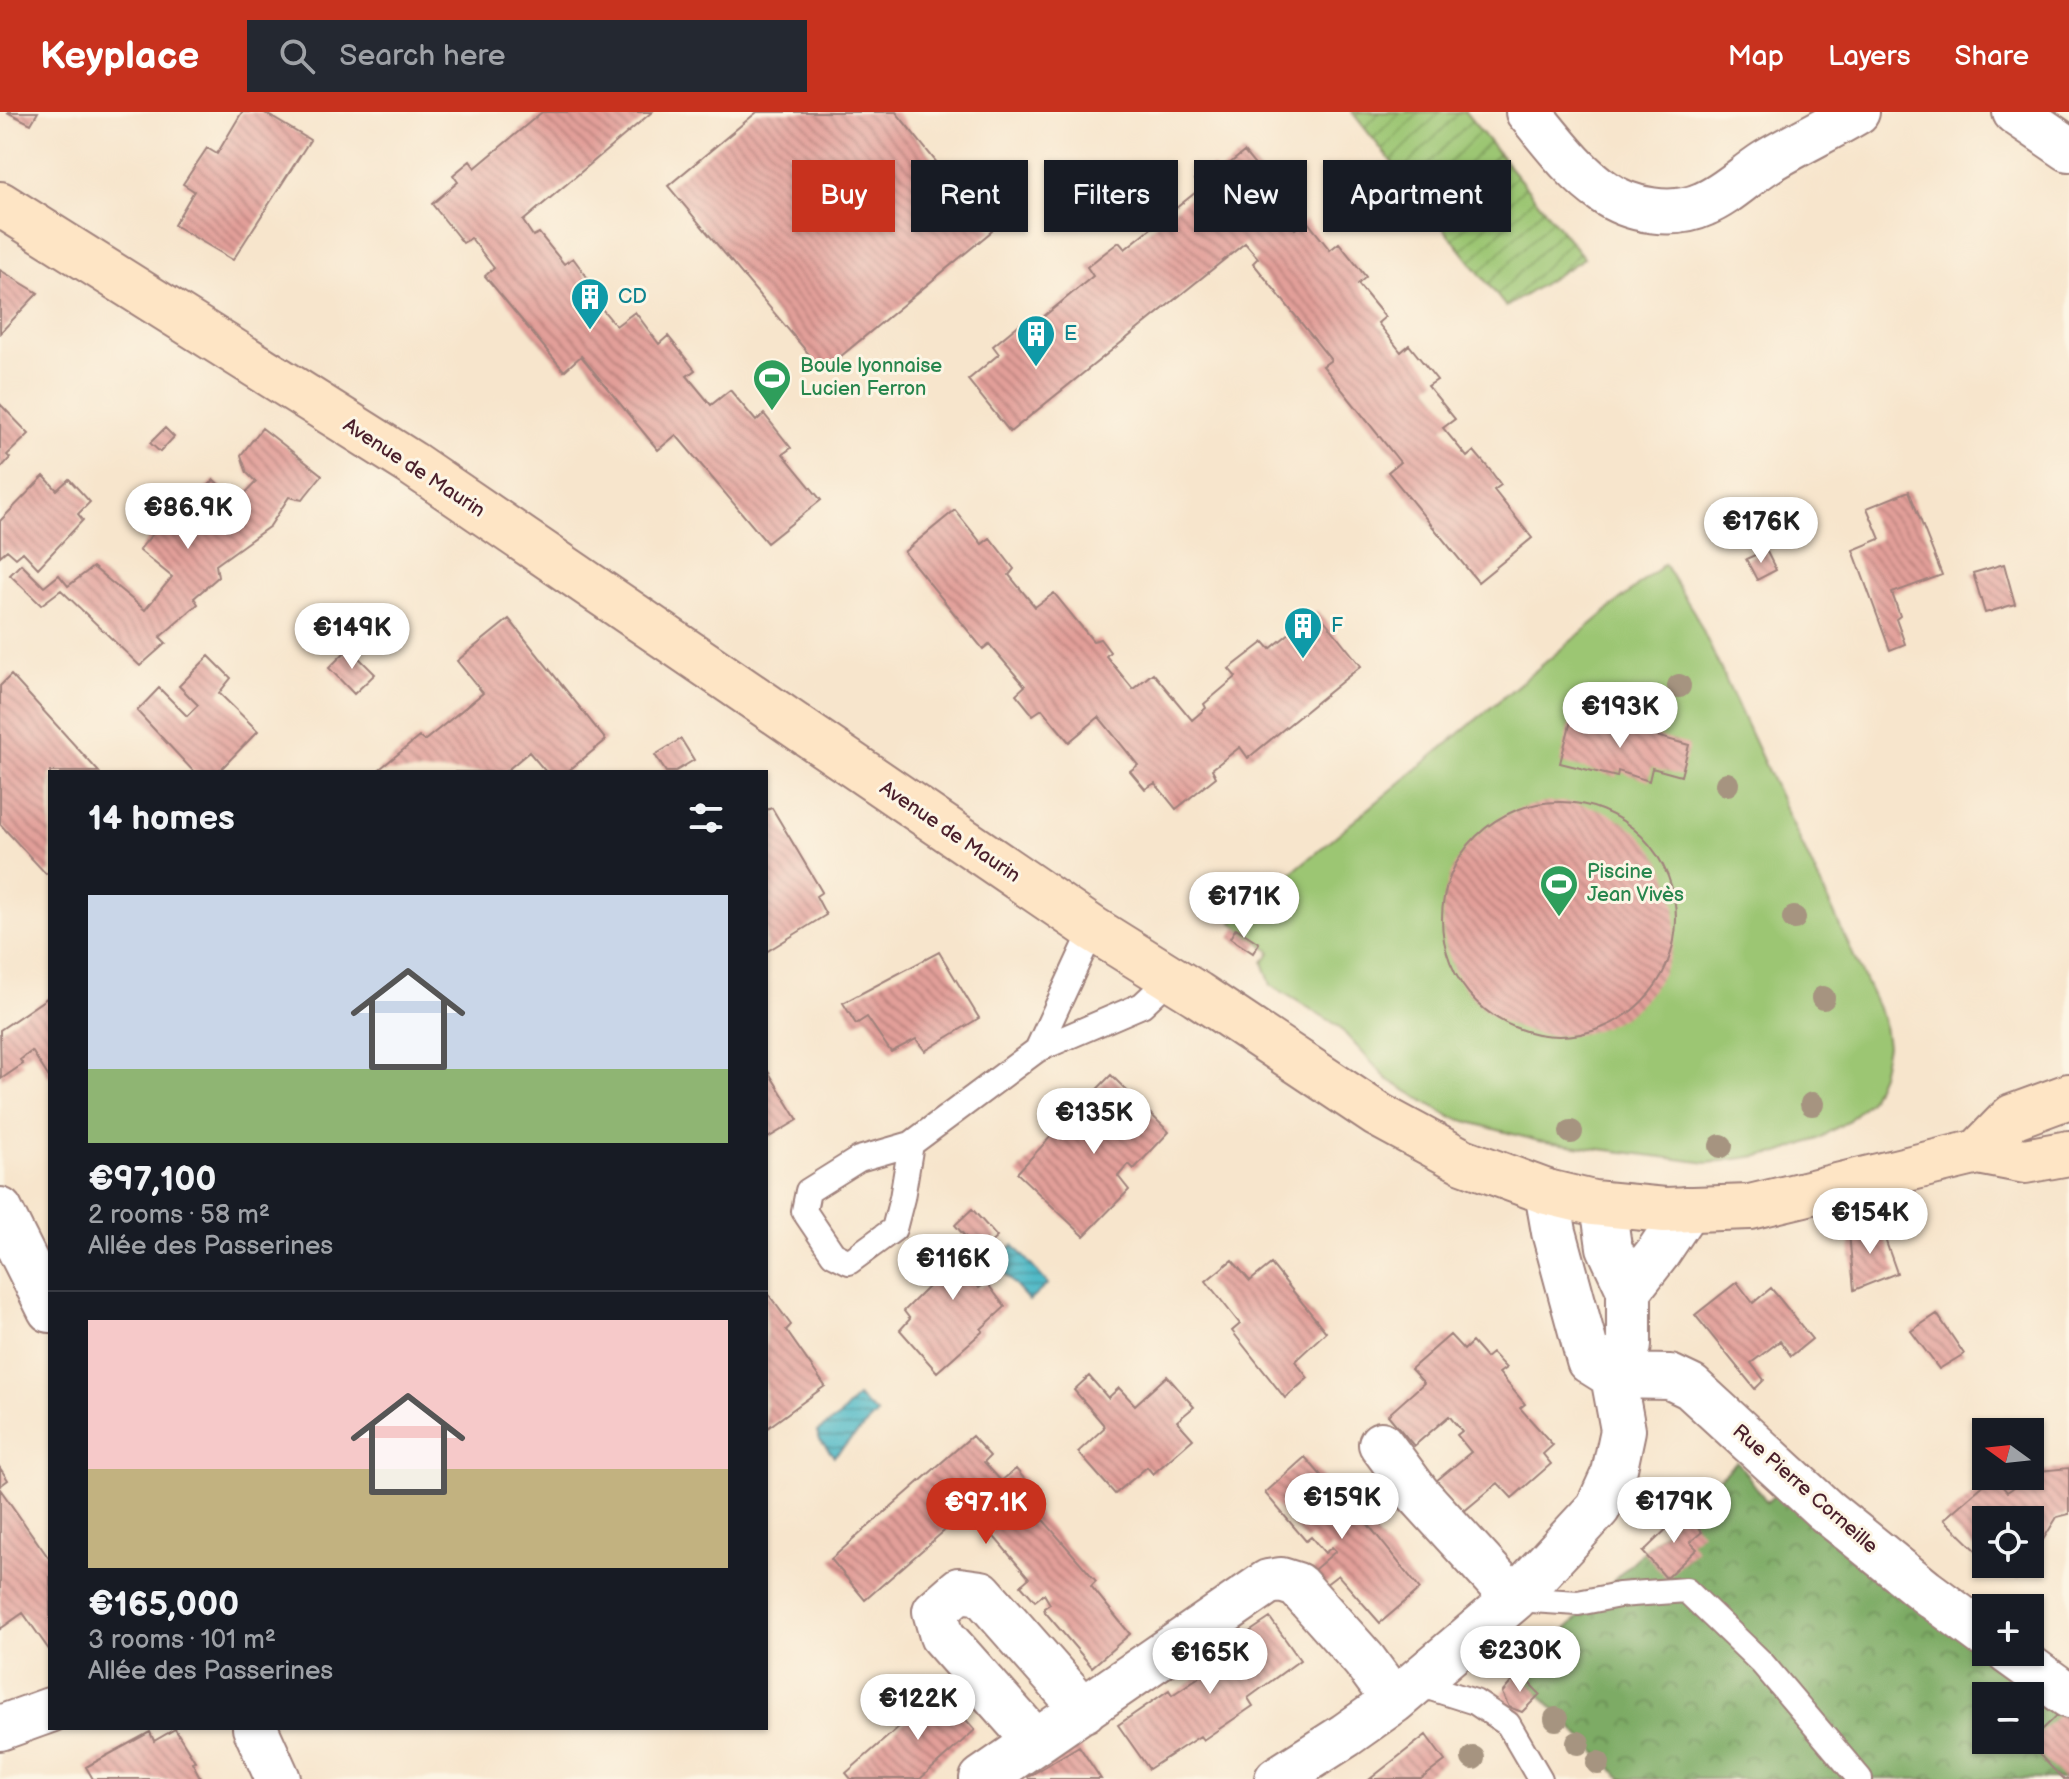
<!DOCTYPE html>
<html lang="en">
<head>
<meta charset="utf-8">
<style>
  :root { --surface:#171b24; --page:#242831; --text:#f1f3f6; --muted:#9ea1a6; --line:#363941; --accent:#c8321e }
  body { margin:0; font-family:"Balsamiq Sans",sans-serif; background:var(--page); color:var(--text); height:100vh; display:flex; flex-direction:column; font-size:30px; white-space:nowrap }
  * { box-sizing:border-box; margin:0 }
  p { font-size:26px; color:var(--muted) }
  .icon { flex:none; width:44px; height:44px; fill:none; stroke:currentColor; stroke-width:2; stroke-linecap:round; stroke-linejoin:round }
  .map { position:relative; flex:1; overflow:hidden }
  .drawer { position:absolute; left:48px; top:658px; width:720px; height:960px; display:flex; flex-direction:column; background:var(--surface); border-radius:0px; box-shadow:0 2px 6px #0004 }
  .drawer>* { flex:none }
  .guide { position:absolute; left:792px; top:48px; width:760px; height:72px; display:flex; gap:16px }
  .needle { width:52px; rotate:285deg }
  .controls { position:absolute; left:1972px; top:1306px; display:grid; gap:16px }
  .controls a { display:grid; place-items:center; width:72px; height:72px; border-radius:0px; background:var(--surface); box-shadow:0 2px 6px #0004; font-size:40px }
  .price { position:absolute; translate:-50% -68px; padding:0 18px; border-radius:28px; background:#fff; color:#222; font-size:26px; line-height:52px; filter:drop-shadow(0 2px 4px #0008) }
  .price::after { content:''; position:absolute; left:50%; top:48px; width:24px; height:18px; margin-left:-12px; background:inherit; clip-path:polygon(0 0,100% 0,50% 100%) }
  .price.current { background:var(--accent); color:#fff }
  ul { padding:0; list-style:none }
  li { display:grid; align-content:center; gap:16px; height:424px; padding:0 40px }
  li+li { border-top:2px solid var(--line) }
  li span { display:grid; place-items:center; height:248px; border-radius:0px; color:#555 }
  li>.icon { margin-inline-start:auto }
  span .icon { width:144px; height:144px; fill:#fffc; stroke-width:1 }
  li b { font-size:34px }
  h2 { display:flex; justify-content:space-between; align-items:center; height:96px; padding:0 40px; font-size:34px }
  .chip { padding:0 28px; border-radius:0px; background:var(--surface); box-shadow:0 2px 6px #0004; font-size:28px; line-height:72px }
  .chip.current { background:var(--accent); color:#fff }
  header { display:flex; align-items:center; gap:48px; box-sizing:border-box; height:112px; padding:0 40px; background:var(--accent); color:#fff }
  header strong { font-size:38px }
  nav { display:flex; gap:44px; margin-inline-start:auto; font-size:28px }
  .search { width:560px; height:72px; background:var(--page); display:flex; align-items:center; gap:20px; box-sizing:border-box; padding:0 28px; border-radius:0px; color:var(--muted); font-size:30px }
  .map>svg:first-child { display:block }
  .forest { fill:url(#forest-crowns); stroke:#646548; stroke-width:2; fill-rule:evenodd }
  .park { fill:#9cc673; stroke:#73724f; stroke-width:2 }
  .garden { fill:url(#garden-furrows); stroke:#73724f; stroke-width:2 }
  .water { fill:url(#water-rules); stroke:#4a6c78; stroke-width:2 }
  .building { fill:url(#building-back-hatch) }
  .lines { fill:none; stroke-linecap:round; stroke-linejoin:round }
  .lane-casing { stroke:#a0827c; stroke-width:28 }
  .street-casing { stroke:#a0827c; stroke-width:48 }
  .secondary-casing { stroke:#a0827c; stroke-width:48 }
  .lane { stroke:#fff; stroke-width:24 }
  .street { stroke:#fff; stroke-width:44 }
  .secondary { stroke:#fee5c5; stroke-width:44 }
  .tree { fill:#a69480 }
  .labels { text-anchor:middle; dominant-baseline:central; stroke-width:6; stroke-linejoin:round; paint-order:stroke }
  .culture-label { font-size:20px; fill:#0d838f; stroke:#fcf5e5; text-anchor:start }
  .leisure-label { font-size:20px; fill:#27864d; stroke:#fcf5e5; text-anchor:start }
  .street-label { font-size:20px; fill:#4a1f2b; stroke:#fcf5e5 }
</style>
</head>
<body>
<header>
<strong>Keyplace</strong>
<div class="search"><svg class="icon" aria-label="search" viewBox="0 0 24 24"><circle cx="10" cy="10" r="6"/><path d="M15 15l6 6"/></svg>Search here</div>
<nav><a>Map</a><a>Layers</a><a>Share</a></nav>
</header>
<div class="map">
<svg width="2069" height="1667" viewBox="0 0 2069 1667">
  <defs>
    <pattern id="forest-crowns" width="20" height="18" patternUnits="userSpaceOnUse" patternTransform="scale(2)"><rect width="20" height="18" fill="#7dab65"/><path d="M2 6a3 3 0 1 1 6 0M12 15a3 3 0 1 1 6 0" fill="none" stroke="#688b53"/></pattern>
    <pattern id="garden-furrows" width="10" height="10" patternUnits="userSpaceOnUse" patternTransform="scale(2)"><rect width="10" height="10" fill="#9cc673"/><path d="M-1 1l2-2M0 10L10 0M9 11l2-2" fill="none" stroke="#81a05f"/></pattern>
    <pattern id="water-rules" width="6" height="5" patternUnits="userSpaceOnUse" patternTransform="scale(2)"><rect width="6" height="5" fill="#4bb8c6"/><path d="M0 2.5h6" fill="none" stroke="#4095a1"/></pattern>
    <pattern id="building-back-hatch" width="6" height="6" patternUnits="userSpaceOnUse" patternTransform="scale(2)"><rect width="6" height="6" fill="#e29f99"/><path d="M-1 5l2 2M0 0l6 6M5-1l2 2" fill="none" stroke="#b9817d"/></pattern>
  </defs>
  <rect width="100%" height="100%" fill="#fcf5e5"/>
  <filter id="ink" filterUnits="userSpaceOnUse"><feTurbulence type="fractalNoise" baseFrequency=".0125" numOctaves="2"/><feDisplacementMap in="SourceGraphic" scale="16" xChannelSelector="R" yChannelSelector="G"/><feConvolveMatrix kernelMatrix="1 2 1 2 8 2 1 2 1" color-interpolation-filters="sRGB"/></filter>
  <filter id="wash" filterUnits="userSpaceOnUse"><feTurbulence type="fractalNoise" baseFrequency=".006" numOctaves="4" result="noise"/><feDisplacementMap in="SourceGraphic" scale="32" xChannelSelector="R" yChannelSelector="G"/><feGaussianBlur stdDeviation="1.8" result="paint"/><feColorMatrix in="noise" values="0 0 0 0 0 0 0 0 0 0 0 0 0 0 0 0 0 1.4 0 .05"/><feComposite in="paint" operator="in"/></filter>
  <g filter="url(#wash)">
    <rect width="100%" height="100%" fill="#f7e5cc"/>
    <path class="forest" d="M 1737,1349 L 1767,1390 L 1782,1376 L 2062,1599 L 2069,1606 L 2069,1667 L 1622,1667 L 1519,1561 C 1547,1533 1580,1508 1604,1478 ZM 1986,1584 L 2030,1584 L 2030,1628 L 1986,1628 Z"/>
    <path class="park" d="M 1664,452 L 1695,502 L 1883,907 L 1887,934 L 1881,962 L 1870,988 L 1848,1009 L 1818,1027 L 1779,1041 L 1708,1051 L 1538,1029 L 1451,1005 L 1387,967 L 1337,913 L 1271,873 L 1263,850 L 1271,840 L 1232,810 Z"/>
    <path class="garden" d="M 1352,0 L 1465,0 L 1584,146 L 1506,195 Z"/>
    <path class="water" d="M 1013,1133 L 1048,1172 L 1029,1189 L 994,1150 Z
      M 857,1285 L 877,1302 L 834,1344 L 820,1328 L 817,1320 L 839,1305 Z"/>
    <g id="blocks">
      <path class="building" d="M 7,0 L 38,0 L 31,12 Z
        M 242,0 L 263,0 L 310,28 L 233,148 L 174,113 L 194,79 L 183,72 L 207,36 L 217,42 Z
        M 542,0 L 652,0 L 523,109 L 533,124 L 539,121 L 564,152 L 573,146 L 598,180 L 592,185 L 616,214 L 635,200 L 659,232 L 668,224 L 695,258 L 687,264 L 711,293 L 730,278 L 756,309 L 764,302 L 791,336 L 783,342 L 821,388 L 767,431 L 676,323 L 658,338 L 581,244 L 564,259 L 485,164 L 494,156 L 471,126 L 463,131 L 432,92 L 458,70 L 453,63 L 470,49 L 475,56 Z
        M 757,0 L 896,0 L 992,119 L 823,259 L 668,74 Z
        M 1244,40 L 1277,80 L 1270,86 L 1295,117 L 1306,108 L 1330,138 L 1339,131 L 1366,165 L 1358,172 L 1385,205 L 1378,211 L 1401,240 L 1409,233 L 1437,268 L 1428,274 L 1455,307 L 1443,316 L 1467,345 L 1474,339 L 1490,358 L 1501,373 L 1494,378 L 1532,426 L 1478,470 L 1388,360 L 1400,350 L 1323,254 L 1331,248 L 1253,151 L 1258,146 L 1245,131 L 1010,320 L 968,268 L 999,242 L 993,234 L 1026,207 L 1032,214 L 1093,164 L 1087,155 L 1102,143 L 1119,130 L 1125,137 L 1201,76 L 1195,68 L 1212,54 L 1218,61 Z
        M 0,158 L 38,181 L 0,221 Z
        M 0,292 L 29,322 L 7,343 L 10,346 L 0,357 Z
        M 165,316 L 174,325 L 160,340 L 150,331 Z
        M 262,316 L 322,363 L 302,388 L 289,385 L 270,414 L 216,453 L 218,465 L 194,486 L 198,492 L 160,525 L 166,531 L 140,554 L 61,478 L 41,493 L 10,463 L 21,452 L 44,475 L 59,463 L 68,474 L 93,455 L 145,498 L 172,465 L 139,438 L 161,412 L 172,420 L 200,401 L 191,392 L 214,368 L 237,390 L 256,370 L 247,361 L 241,343 Z
        M 44,364 L 57,378 L 69,367 L 90,390 L 78,402 L 83,408 L 38,456 L 23,440 L 16,446 L 7,438 L 0,444 L 0,409 Z
        M 1909,379 L 1942,463 L 1892,481 L 1900,504 L 1896,507 L 1905,532 L 1890,538 L 1853,438 L 1880,427 L 1867,396 Z
        M 955,398 L 982,432 L 990,426 L 1014,457 L 1009,463 L 1035,495 L 1054,481 L 1093,529 L 1100,527 L 1110,540 L 1106,544 L 1133,577 L 1153,561 L 1192,608 L 1206,596 L 1204,592 L 1236,565 L 1229,557 L 1264,530 L 1270,537 L 1317,499 L 1361,554 L 1248,646 L 1240,635 L 1212,657 L 1216,665 L 1176,697 L 1155,671 L 1145,677 L 1130,659 L 1138,653 L 1099,605 L 1069,630 L 1042,597 L 1033,603 L 1016,582 L 1025,574 L 989,532 L 983,537 L 904,440 Z
        M 1766,438 L 1776,458 L 1757,468 L 1746,447 Z
        M 2004,452 L 2015,492 L 1985,501 L 1973,461 Z
        M 509,507 L 606,628 L 567,660 L 546,660 L 529,640 L 505,660 L 376,660 L 419,625 L 424,629 L 483,581 L 457,549 Z
        M 349,536 L 375,562 L 354,582 L 329,556 Z
        M 209,544 L 231,566 L 219,581 L 258,619 L 220,658 L 222,660 L 194,660 L 137,599 L 159,576 L 187,604 L 198,593 L 179,574 Z
        M 11,563 L 99,660 L 50,660 L 50,759 L 46,762 L 0,712 L 0,574 Z
        M 1573,601 L 1689,633 L 1681,664 L 1652,656 L 1649,669 L 1618,659 L 1617,665 L 1560,651 Z
        M 681,627 L 694,648 L 674,660 L 666,660 L 655,643 Z
        M1442 807a117 117 0 1 1 234 0a117 117 0 1 1-234 0Z
        M 772,696 L 822,780 L 816,784 L 826,803 L 766,840 L 766,698 Z
        M 1236,816 L 1259,831 L 1253,841 L 1230,826 Z
        M 939,840 L 979,906 L 925,939 L 916,927 L 891,940 L 867,905 L 856,912 L 843,891 Z
        M 50,884 L 50,967 L 32,939 L 20,948 L 23,952 L 1,967 L 0,918 Z
        M 766,956 L 798,1008 L 766,1027 Z
        M 1111,963 L 1169,1020 L 1134,1057 L 1129,1052 L 1118,1064 L 1129,1078 L 1084,1124 L 1017,1061 L 1054,1021 L 1062,1027 L 1082,1007 L 1075,1000 Z
        M 972,1097 L 997,1125 L 963,1156 L 979,1176 L 987,1171 L 1005,1195 L 981,1217 L 983,1219 L 937,1260 L 900,1218 L 910,1207 L 904,1199 L 930,1173 L 925,1169 L 969,1129 L 955,1113 Z
        M 1879,1110 L 1897,1161 L 1854,1178 L 1849,1120 Z
        M 1232,1148 L 1250,1169 L 1271,1152 L 1326,1220 L 1295,1249 L 1308,1266 L 1285,1286 L 1232,1219 L 1240,1212 L 1206,1169 Z
        M 1737,1170 L 1753,1191 L 1771,1176 L 1812,1227 L 1791,1244 L 1780,1229 L 1751,1251 L 1764,1268 L 1755,1277 L 1695,1203 Z
        M 766,1179 L 791,1213 L 786,1218 L 825,1274 L 766,1317 Z
        M 1937,1202 L 1964,1242 L 1939,1257 L 1911,1219 Z
        M 1450,1223 L 1464,1238 L 1472,1230 L 1486,1246 L 1492,1241 L 1506,1256 L 1499,1261 L 1525,1292 L 1520,1296 L 1553,1333 L 1543,1342 L 1551,1352 L 1512,1386 L 1498,1371 L 1463,1400 L 1436,1369 L 1471,1340 L 1457,1323 L 1462,1319 L 1449,1304 L 1414,1334 L 1388,1303 L 1424,1271 L 1411,1257 Z
        M 1089,1264 L 1108,1286 L 1119,1276 L 1135,1293 L 1167,1264 L 1194,1295 L 1177,1309 L 1193,1327 L 1153,1362 L 1147,1355 L 1115,1382 L 1078,1340 L 1104,1316 L 1103,1312 L 1074,1278 Z
        M 972,1324 L 990,1344 L 984,1350 L 1001,1369 L 1016,1357 L 1035,1380 L 1026,1388 L 1096,1469 L 1091,1474 L 1130,1522 L 1092,1555 L 1045,1500 L 1044,1496 L 1050,1492 L 1044,1482 L 1035,1489 L 1021,1473 L 1029,1466 L 990,1420 L 1010,1401 L 990,1379 L 865,1488 L 831,1447 Z
        M 1305,1345 L 1347,1393 L 1350,1390 L 1420,1477 L 1380,1511 L 1338,1463 L 1321,1476 L 1308,1463 L 1336,1439 L 1332,1435 L 1325,1441 L 1311,1425 L 1306,1429 L 1265,1381 Z
        M 0,1356 L 8,1368 L 0,1374 Z
        M 2069,1356 L 2069,1402 L 2057,1405 L 2030,1449 L 2030,1408 L 1986,1408 L 1986,1448 L 1944,1407 L 1994,1364 L 2007,1380 L 2039,1359 Z
        M 0,1377 L 50,1448 L 50,1539 L 23,1501 L 0,1517 Z
        M 1684,1400 L 1702,1420 L 1690,1430 L 1697,1437 L 1666,1466 L 1643,1440 Z
        M 1993,1452 L 2028,1452 L 2019,1467 Z
        M 1270,1506 L 1300,1548 L 1248,1586 L 1253,1594 L 1203,1628 L 1200,1624 L 1149,1657 L 1118,1613 L 1169,1578 L 1172,1583 L 1223,1549 L 1218,1541 Z
        M 1519,1561 L 1540,1582 L 1522,1600 L 1509,1595 L 1502,1581 Z
        M 947,1573 L 964,1592 L 958,1599 L 975,1618 L 920,1667 L 851,1667 L 846,1661 Z
        M 2062,1599 L 2069,1606 L 2069,1667 L 2063,1667 L 2028,1631 Z
        M 175,1617 L 195,1649 L 192,1650 L 201,1667 L 93,1667 L 86,1655 L 150,1620 L 154,1629 Z
        M 1426,1623 L 1445,1649 L 1421,1667 L 1370,1667 Z
        M 1079,1634 L 1101,1667 L 1029,1667 L 1028,1665 Z"/>
    </g>
  </g>
  <g filter="url(#ink)">
    <use href="#blocks" fill-opacity="0" stroke="#a0827c" stroke-width="2"/>
    <g class="lines">
      <defs>
        <path id="lane" d="M 1037,938 L 1093,817
          M 911,1032 L 902,1086 L 894,1117 L 849,1150 L 833,1142 L 804,1099 L 808,1079 L 859,1047 L 911,1032 L 1037,938 L 1142,893 L 1171,866
          M 1514,1487 L 1578,1491 L 1619,1483 L 1686,1478 L 1762,1551 L 1860,1667
          M 1415,1571 L 1475,1590 L 1508,1612 L 1540,1667"/>
        <path id="street" d="M 1528,0 C 1551,27 1574,60 1604,80 C 1630,99 1674,106 1704,92 C 1726,83 1745,64 1765,51 C 1794,33 1827,18 1857,0
          M 2015,0 L 2069,37
          M 1547,1080 L 1554,1120 L 1589,1249 L 1613,1264 L 1670,1265 L 1691,1275 L 1825,1398 L 1925,1479 L 1986,1524
          M 1603,1092 L 1609,1135 L 1629,1178
          M 0,1098 L 50,1198
          M 1381,1332 L 1418,1382 L 1514,1487
          M 2008,1540 L 2069,1584
          M 0,1616 L 50,1598
          M 255,1616 L 278,1667
          M 1036,1630 L 942,1524 L 935,1499 L 959,1478 L 981,1481 L 1084,1598
          M 982,1667 L 1268,1470 L 1281,1468 L 1297,1473 L 1364,1548 L 1394,1589
          M 1277,1667 L 1346,1623 L 1394,1589 L 1514,1487 L 1598,1396 L 1614,1361 L 1623,1318 L 1613,1264 L 1629,1234 L 1629,1178 L 1657,1142 L 1687,1097"/>
        <path id="secondary" d="M 0,92 L 411,351 L 1093,817 L 1197,882 L 1378,1003 L 1463,1049 L 1547,1080 L 1593,1091 L 1665,1098 L 1750,1095 L 1978,1040 L 2025,1049 L 2069,1041
          M 1978,1040 L 2012,1005 L 2069,984"/>
      </defs>
      <use href="#lane" class="lane-casing"/>
      <use href="#street" class="street-casing"/>
      <use href="#secondary" class="secondary-casing"/>
      <use href="#lane" class="lane"/>
      <use href="#street" class="street"/>
      <use href="#secondary" class="secondary"/>
    </g>
    <g class="tree">
      <circle cx="1679" cy="574" r="12"/>
      <circle cx="1619" cy="587" r="12"/>
      <circle cx="1727" cy="672" r="12"/>
      <circle cx="1794" cy="806" r="12"/>
      <circle cx="1823" cy="886" r="12"/>
      <circle cx="1812" cy="992" r="12"/>
      <circle cx="1571" cy="1020" r="12"/>
      <circle cx="1721" cy="1034" r="12"/>
      <circle cx="1556" cy="1607" r="12"/>
      <circle cx="1578" cy="1631" r="12"/>
      <circle cx="1473" cy="1646" r="12"/>
      <circle cx="1598" cy="1651" r="12"/>
    </g>
  </g>
  <defs>
    <symbol id="building-pin" viewBox="-11 -11 22 30"><path d="M0 17L-7.5 6A9.5 9.5 0 1 1 7.5 6Z" fill="#0f9aa8" stroke="#fcf5e5"/><path d="M-4-6H4V6H1V3H-1V6H-4ZM-2.5-4.3h1.7v1.8h-1.7ZM.8-4.3h1.7v1.8H.8ZM-2.5-1h1.7V.8h-1.7ZM.8-1h1.7V.8H.8Z" fill="#fff"/></symbol>
    <symbol id="stadium-pin" viewBox="-11 -11 22 30"><path d="M0 17L-7.5 6A9.5 9.5 0 1 1 7.5 6Z" fill="#2e9e5b" stroke="#fcf5e5"/><path d="M0-5a6.5 5 0 1 0 0 10a6.5 5 0 1 0 0-10ZM-3.5-1.8h7v3.6h-7Z" fill="#fff"/></symbol>
  </defs>
  <g fill-rule="evenodd">
    <use href="#building-pin" x="568" y="163" width="44" height="60"/>
    <use href="#building-pin" x="1014" y="200" width="44" height="60"/>
    <use href="#stadium-pin" x="750" y="244" width="44" height="60"/>
    <use href="#building-pin" x="1281" y="492" width="44" height="60"/>
    <use href="#stadium-pin" x="1537" y="750" width="44" height="60"/>
  </g>
  <g class="labels">
    <g class="culture-label">
      <text x="618" y="185">CD</text>
      <text x="1064" y="222">E</text>
      <text x="1331" y="514">F</text>
    </g>
    <g class="leisure-label">
      <text x="800" y="254">Boule lyonnaise<tspan x="800" dy="23">Lucien Ferron</tspan></text>
      <text x="1587" y="760">Piscine<tspan x="1587" dy="23">Jean Vivès</tspan></text>
    </g>
    <g class="street-label">
      <text transform="translate(414 356) rotate(33)">Avenue de Maurin</text>
      <text transform="translate(950 720) rotate(34)">Avenue de Maurin</text>
      <text transform="translate(1805 1377) rotate(41)">Rue Pierre Corneille</text>
    </g>
  </g>
</svg>
<div class="controls">
<a><svg class="needle" viewBox="-14 -14 28 28"><path d="M0-13l5 13h-10z" fill="#e53935"/><path d="M0 13l5-13h-10z" fill="#9ea1a6"/></svg></a>
<a><svg class="icon" aria-label="locate" viewBox="0 0 24 24"><circle cx="12" cy="12" r="6"/><path d="M12 2v4M12 18v4M2 12h4M18 12h4"/></svg></a>
<a>+</a>
<a>−</a>
</div>
<b class="price" style="left:188px;top:439px">€86.9K</b>
<b class="price" style="left:1761px;top:453px">€176K</b>
<b class="price" style="left:352px;top:559px">€149K</b>
<b class="price" style="left:1620px;top:638px">€193K</b>
<b class="price" style="left:1244px;top:828px">€171K</b>
<b class="price" style="left:1094px;top:1044px">€135K</b>
<b class="price" style="left:1870px;top:1144px">€154K</b>
<b class="price" style="left:953px;top:1190px">€116K</b>
<b class="price" style="left:1342px;top:1429px">€159K</b>
<b class="price" style="left:1674px;top:1433px">€179K</b>
<b class="price current" style="left:986px;top:1434px">€97.1K</b>
<b class="price" style="left:1520px;top:1582px">€230K</b>
<b class="price" style="left:1210px;top:1584px">€165K</b>
<b class="price" style="left:918px;top:1630px">€122K</b>
<div class="guide">
<a class="chip current">Buy</a>
<a class="chip">Rent</a>
<a class="chip">Filters</a>
<a class="chip">New</a>
<a class="chip">Apartment</a>
</div>
<section class="drawer">
<h2>14 homes<svg class="icon" aria-label="filters" viewBox="0 0 24 24"><path d="M4 7h16M4 17h16"/><circle cx="9" cy="7" r="2"/><circle cx="15" cy="17" r="2"/></svg></h2>
<ul>
<li><span style="background:linear-gradient(#c9d6e8 70%,#8fb573 0)"><svg class="icon" aria-label="home" viewBox="0 0 24 24"><path d="M3 11l9-7 9 7M6 9v11h12V9"/></svg></span><div><b>€97,100</b><p>2 rooms · 58 m²</p><p>Allée des Passerines</p></div></li>
<li><span style="background:linear-gradient(#f6c9c9 60%,#c2b280 0)"><svg class="icon" aria-label="home" viewBox="0 0 24 24"><path d="M3 11l9-7 9 7M6 9v11h12V9"/></svg></span><div><b>€165,000</b><p>3 rooms · 101 m²</p><p>Allée des Passerines</p></div></li>
</ul>
</section>
</div>
</body>
</html>
